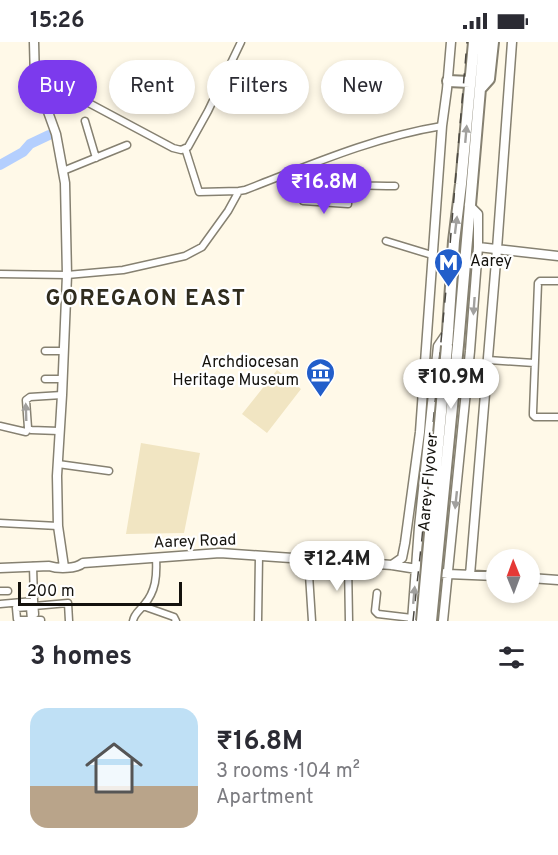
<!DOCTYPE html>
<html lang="en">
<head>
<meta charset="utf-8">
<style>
  :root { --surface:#fff; --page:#f2f2f3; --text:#2b2b33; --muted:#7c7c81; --line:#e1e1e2; --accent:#7c3aed }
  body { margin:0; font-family:Overpass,sans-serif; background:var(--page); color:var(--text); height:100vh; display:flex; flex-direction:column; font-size:22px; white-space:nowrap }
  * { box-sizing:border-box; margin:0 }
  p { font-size:20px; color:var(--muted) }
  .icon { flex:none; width:33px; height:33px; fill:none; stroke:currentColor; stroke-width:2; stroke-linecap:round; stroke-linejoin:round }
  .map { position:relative; height:579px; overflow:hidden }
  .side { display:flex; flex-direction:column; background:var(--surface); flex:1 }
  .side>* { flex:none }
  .top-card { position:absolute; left:18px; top:18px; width:522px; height:54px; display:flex; gap:12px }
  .needle { width:39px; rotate:359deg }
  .fabs { position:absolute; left:486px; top:507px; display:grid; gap:12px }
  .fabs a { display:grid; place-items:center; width:54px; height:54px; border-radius:50%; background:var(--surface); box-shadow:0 3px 9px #0003; font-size:30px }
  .scale { position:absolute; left:18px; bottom:15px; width:164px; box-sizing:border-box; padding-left:6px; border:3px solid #14120d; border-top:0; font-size:16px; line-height:21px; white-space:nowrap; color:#14120d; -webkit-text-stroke:4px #fff; paint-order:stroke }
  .price { position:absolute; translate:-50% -51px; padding:0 14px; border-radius:21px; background:#fff; color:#222; font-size:20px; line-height:39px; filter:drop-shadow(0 2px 3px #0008) }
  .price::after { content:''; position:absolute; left:50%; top:36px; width:18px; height:14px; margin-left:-9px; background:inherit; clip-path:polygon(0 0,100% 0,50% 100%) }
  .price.current { background:var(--accent); color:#fff }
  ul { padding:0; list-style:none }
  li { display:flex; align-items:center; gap:18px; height:150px; padding:0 30px }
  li+li { border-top:2px solid var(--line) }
  li span { display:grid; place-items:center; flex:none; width:168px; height:120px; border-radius:18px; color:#555 }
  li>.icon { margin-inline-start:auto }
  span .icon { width:72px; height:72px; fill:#fffc; stroke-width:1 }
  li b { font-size:26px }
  h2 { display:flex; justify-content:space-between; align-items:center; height:72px; padding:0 30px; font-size:26px }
  .chip { padding:0 21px; border-radius:27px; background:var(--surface); box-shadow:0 3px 9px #0003; font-size:21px; line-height:54px }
  .chip.current { background:var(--accent); color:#fff }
  .status { display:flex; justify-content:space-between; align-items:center; height:42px; padding:0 30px; background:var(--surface); direction:ltr }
  .status svg { height:16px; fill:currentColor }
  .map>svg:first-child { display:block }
  .green { fill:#f1e5c2 }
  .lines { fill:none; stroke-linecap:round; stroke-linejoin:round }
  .river { stroke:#b4cffe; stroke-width:10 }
  .street-casing { stroke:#868171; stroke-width:9 }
  .secondary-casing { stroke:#868171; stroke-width:11 }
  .highway-casing { stroke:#868171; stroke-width:14 }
  .street { stroke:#fff; stroke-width:6 }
  .secondary { stroke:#fff; stroke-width:8 }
  .highway { stroke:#fff; stroke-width:10 }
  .rail { stroke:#4b4841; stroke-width:1.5; stroke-dasharray:10 10; stroke-linecap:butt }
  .highway-bridge-casing { stroke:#868171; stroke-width:14; stroke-linecap:butt }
  .highway-bridge { stroke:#fff; stroke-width:10 }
  .oneway { fill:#a1a09e }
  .labels { text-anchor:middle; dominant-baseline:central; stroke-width:4.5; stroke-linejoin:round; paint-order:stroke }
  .poi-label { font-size:16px; fill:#14120d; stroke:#fff; text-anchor:start }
  .street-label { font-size:16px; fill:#14120d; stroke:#fff }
  .district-label { font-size:22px; font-weight:bold; letter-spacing:1.5px; fill:#302c1e; stroke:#fff }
</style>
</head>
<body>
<div class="status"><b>15:26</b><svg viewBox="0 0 49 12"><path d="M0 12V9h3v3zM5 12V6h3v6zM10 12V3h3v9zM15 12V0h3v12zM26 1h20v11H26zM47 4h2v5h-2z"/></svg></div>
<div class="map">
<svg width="558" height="579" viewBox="0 0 558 579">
  <rect width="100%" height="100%" fill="#fff9e8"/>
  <path class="green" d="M 277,328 L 301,347 L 267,391 L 242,372 Z
    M 141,401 L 200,411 L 184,491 L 126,492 Z"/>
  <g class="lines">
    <path class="river" d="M 0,123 L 23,110 L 30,102 L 49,93"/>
    <defs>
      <path id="street" d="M 47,65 L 70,59 L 85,59 L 173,106 L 181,108 L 188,105 L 208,69 L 241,0
        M 85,79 L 96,116
        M 185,106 L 199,150 L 239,149
        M 63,129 L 127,103
        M 287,133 C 321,145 359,143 395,144
        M 303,138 L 302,157 L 303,159 L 348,162 L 349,143
        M 386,199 L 432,213
        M 0,232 L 67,233 L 123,228 L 185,214 L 202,205 L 228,169 L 239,149 L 245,148 C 310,123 374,95 442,84
        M 558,239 L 540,239 L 538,241 L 533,370 L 533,373 L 535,375 L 558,375
        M 45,309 L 64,309
        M 488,318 L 534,321
        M 45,337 L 63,337
        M 0,384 L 26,390
        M 59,389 L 31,388 L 28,386 L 26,358 L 30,355 L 62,353
        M 58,422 L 109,429
        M 0,481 L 58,484
        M 308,517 L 312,579
        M 348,521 L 349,579
        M 33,524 L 34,559
        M 0,549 L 8,549
        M 377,551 L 375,569 L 378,572 L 412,576
        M 0,562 L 34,559 L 35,572
        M 34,564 L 68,561 L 69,579
        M 143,564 L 174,575 L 176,579
        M 31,578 L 30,565 L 16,566 L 17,577 L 19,578 L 41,578
        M 133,579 C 134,572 139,569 144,563 C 156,549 157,534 156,516
        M 258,579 L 259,514"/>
      <path id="secondary" d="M 34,0 L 35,39 L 38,42 L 56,92 L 65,141 L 67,233 L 62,353 L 57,434 L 58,484 L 64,525
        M 478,205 L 558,214
        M 392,523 L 402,516 L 405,501 L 420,390 L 442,84 L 447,47 L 451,0
        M 0,526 L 49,524 C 58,527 76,527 83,521 L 220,511 L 392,523 L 448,532 L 496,534
        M 470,533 L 497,207 L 512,0
        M 530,536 L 558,538
        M 412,579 L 419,485 L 438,304 L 449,288
        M 443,579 L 470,309 L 478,205 L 478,172 L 469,163"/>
      <path id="highway" d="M 448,39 L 470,40
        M 480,47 L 489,37 L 493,0
        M 458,303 L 484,0
        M 447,304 L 454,199 L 461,142 L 474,0"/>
    </defs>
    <use href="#street" class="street-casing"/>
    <use href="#secondary" class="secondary-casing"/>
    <use href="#highway" class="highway-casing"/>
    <use href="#street" class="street"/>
    <use href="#secondary" class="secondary"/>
    <use href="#highway" class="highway"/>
    <path class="rail" d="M 413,579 L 422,496 L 448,227 L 467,0"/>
    <defs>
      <path id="highway-bridge" d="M 422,579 L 447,304
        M 431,579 L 458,303"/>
    </defs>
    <use href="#highway-bridge" class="highway-bridge-casing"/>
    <use href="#highway-bridge" class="highway-bridge"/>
  </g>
  <defs><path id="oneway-solid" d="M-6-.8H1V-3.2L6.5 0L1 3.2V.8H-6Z" transform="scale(1.5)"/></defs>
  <g class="oneway">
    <use href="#oneway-solid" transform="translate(466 92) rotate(-85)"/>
    <use href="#oneway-solid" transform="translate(456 183) rotate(-83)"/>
    <use href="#oneway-solid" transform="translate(474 264) rotate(94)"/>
    <use href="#oneway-solid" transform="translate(26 370) rotate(-92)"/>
    <use href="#oneway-solid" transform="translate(456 458) rotate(96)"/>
    <use href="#oneway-solid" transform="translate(414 553) rotate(-85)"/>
  </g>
  <defs>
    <symbol id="metro-pin" viewBox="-11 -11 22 30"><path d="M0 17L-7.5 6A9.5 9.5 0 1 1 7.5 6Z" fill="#225eca" stroke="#fff"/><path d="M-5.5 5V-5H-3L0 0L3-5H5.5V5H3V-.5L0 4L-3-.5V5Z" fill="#fff"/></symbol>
    <symbol id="museum-pin" viewBox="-11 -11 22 30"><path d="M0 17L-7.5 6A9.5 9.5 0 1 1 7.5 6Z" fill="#225eca" stroke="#fff"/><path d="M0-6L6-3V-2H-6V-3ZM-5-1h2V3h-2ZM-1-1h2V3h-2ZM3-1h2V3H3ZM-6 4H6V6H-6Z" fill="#fff"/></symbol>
  </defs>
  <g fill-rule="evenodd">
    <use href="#metro-pin" x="432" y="204" width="33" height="45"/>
    <use href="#museum-pin" x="304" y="314" width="33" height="45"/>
  </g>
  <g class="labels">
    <g class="poi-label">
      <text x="470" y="220">Aarey</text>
      <text x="299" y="321" text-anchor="end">Archdiocesan<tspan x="299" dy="18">Heritage Museum</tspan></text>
    </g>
    <g class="street-label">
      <text transform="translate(429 440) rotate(-85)">Aarey Flyover</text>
      <text transform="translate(195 500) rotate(-2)">Aarey Road</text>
    </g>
    <g class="district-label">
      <text x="146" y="257">GOREGAON EAST</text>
    </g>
  </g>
</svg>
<div class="fabs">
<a><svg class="needle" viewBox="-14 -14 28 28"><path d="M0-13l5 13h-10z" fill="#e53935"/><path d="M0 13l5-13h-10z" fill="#7c7c81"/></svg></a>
</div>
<div class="scale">200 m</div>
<b class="price current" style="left:324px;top:173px">₹16.8M</b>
<b class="price" style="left:451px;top:368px">₹10.9M</b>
<b class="price" style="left:337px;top:550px">₹12.4M</b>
<div class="top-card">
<a class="chip current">Buy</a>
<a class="chip">Rent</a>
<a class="chip">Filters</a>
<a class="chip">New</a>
</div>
</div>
<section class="side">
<h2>3 homes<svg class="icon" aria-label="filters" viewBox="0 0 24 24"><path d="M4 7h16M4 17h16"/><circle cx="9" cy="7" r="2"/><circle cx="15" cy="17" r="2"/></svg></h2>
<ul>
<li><span style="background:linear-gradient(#bfe0f5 65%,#b9a48a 0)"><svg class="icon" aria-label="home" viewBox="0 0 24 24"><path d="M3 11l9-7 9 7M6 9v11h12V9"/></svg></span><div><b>₹16.8M</b><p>3 rooms · 104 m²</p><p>Apartment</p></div></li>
</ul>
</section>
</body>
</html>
